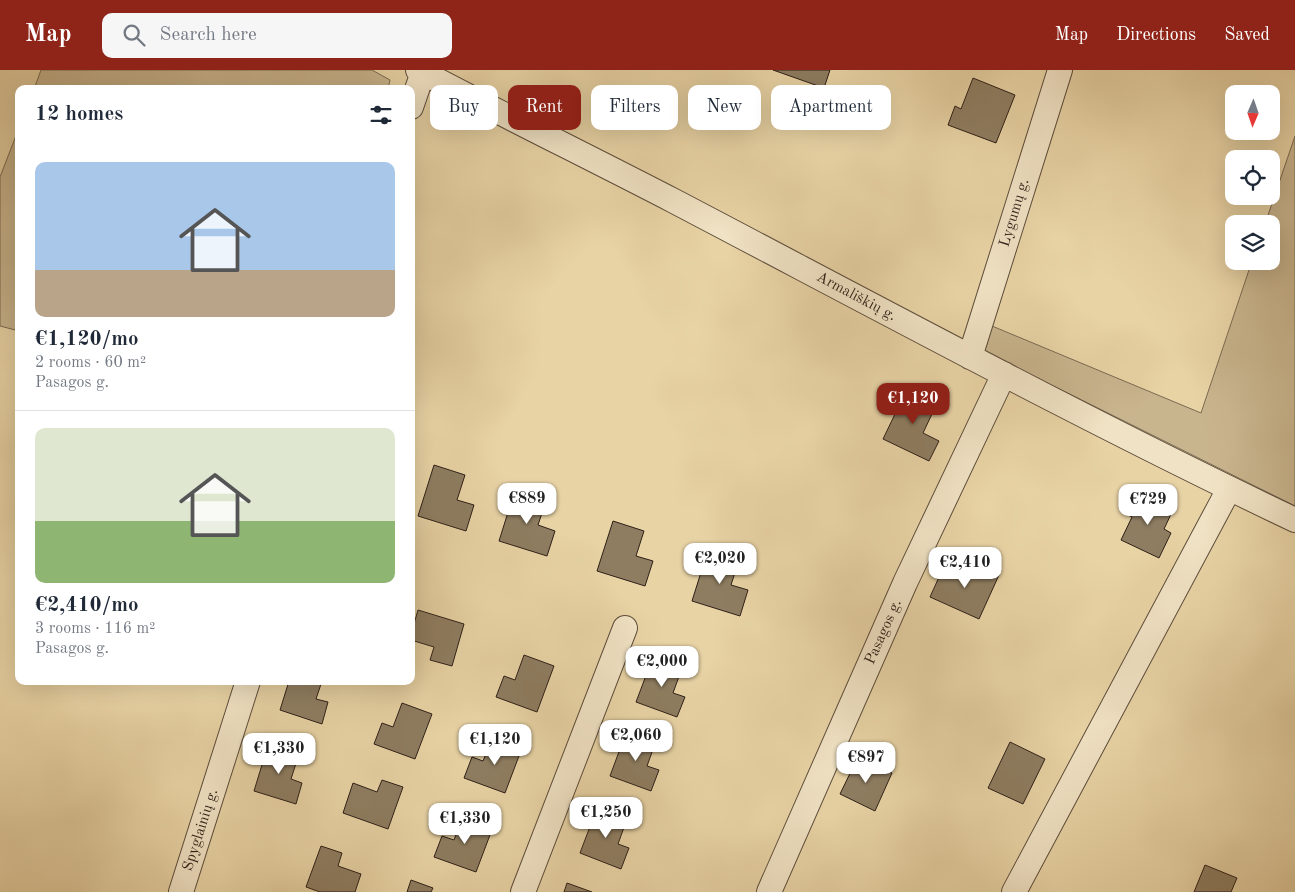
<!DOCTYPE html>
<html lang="en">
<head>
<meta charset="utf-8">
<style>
  :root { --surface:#fff; --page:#f6f6f7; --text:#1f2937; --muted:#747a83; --line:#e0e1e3; --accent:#8f2418 }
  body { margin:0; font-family:"Old Standard TT",serif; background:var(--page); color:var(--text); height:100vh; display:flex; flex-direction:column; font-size:19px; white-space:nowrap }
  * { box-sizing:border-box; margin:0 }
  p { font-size:16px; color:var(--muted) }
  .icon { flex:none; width:28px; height:28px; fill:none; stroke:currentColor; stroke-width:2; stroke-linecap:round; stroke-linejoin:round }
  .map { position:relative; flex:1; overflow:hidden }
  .panel { position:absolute; left:15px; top:15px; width:400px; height:600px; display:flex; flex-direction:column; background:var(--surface); border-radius:10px; box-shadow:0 5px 20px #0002 }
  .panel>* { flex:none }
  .banner { position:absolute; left:430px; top:15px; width:475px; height:45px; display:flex; gap:10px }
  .needle { width:32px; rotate:182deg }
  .fabs { position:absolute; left:1225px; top:15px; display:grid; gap:10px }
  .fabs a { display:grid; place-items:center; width:55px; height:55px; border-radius:10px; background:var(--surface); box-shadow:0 5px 20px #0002; font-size:25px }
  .price { position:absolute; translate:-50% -42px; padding:0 11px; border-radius:10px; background:#fff; color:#222; font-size:16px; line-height:32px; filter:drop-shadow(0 1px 2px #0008) }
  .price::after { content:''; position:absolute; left:50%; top:30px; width:15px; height:11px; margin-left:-8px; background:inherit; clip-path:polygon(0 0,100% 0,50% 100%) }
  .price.on { background:var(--accent); color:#fff }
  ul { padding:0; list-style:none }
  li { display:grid; align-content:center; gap:10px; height:265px; padding:0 20px }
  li+li { border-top:1px solid var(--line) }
  li span { display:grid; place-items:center; height:155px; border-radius:10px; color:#555 }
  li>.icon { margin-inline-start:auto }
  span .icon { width:90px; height:90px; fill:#fffc; stroke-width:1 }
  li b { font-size:21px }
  h2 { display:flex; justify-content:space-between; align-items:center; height:60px; padding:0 20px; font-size:21px }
  .pill { padding:0 18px; border-radius:10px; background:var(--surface); box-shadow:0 5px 20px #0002; font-size:18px; line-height:45px }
  .pill.on { background:var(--accent); color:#fff }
  header { display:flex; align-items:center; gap:30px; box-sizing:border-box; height:70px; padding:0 25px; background:var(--accent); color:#fff }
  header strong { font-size:24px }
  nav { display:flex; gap:28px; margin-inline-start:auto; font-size:18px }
  .search { width:350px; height:45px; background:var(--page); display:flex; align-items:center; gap:12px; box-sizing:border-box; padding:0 18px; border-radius:10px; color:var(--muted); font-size:19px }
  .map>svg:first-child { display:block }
  .green { fill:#c8b48d; stroke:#7a6a52 }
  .building { fill:#8e7d61; stroke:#2d1f18 }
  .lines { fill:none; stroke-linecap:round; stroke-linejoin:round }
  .minor-casing { stroke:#5c4c3b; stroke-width:26 }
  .minor { stroke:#f0e2c4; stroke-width:24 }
  .labels { text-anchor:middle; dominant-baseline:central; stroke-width:4; stroke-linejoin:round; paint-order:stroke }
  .street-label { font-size:15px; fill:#2d1f18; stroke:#f0e2c4 }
</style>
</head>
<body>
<header>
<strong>Map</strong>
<div class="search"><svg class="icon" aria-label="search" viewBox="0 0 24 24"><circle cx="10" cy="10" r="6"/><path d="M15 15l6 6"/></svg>Search here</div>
<nav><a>Map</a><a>Directions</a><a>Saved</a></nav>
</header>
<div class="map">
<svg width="1295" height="822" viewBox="0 0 1295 822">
  <rect width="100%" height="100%" fill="#e8d3a5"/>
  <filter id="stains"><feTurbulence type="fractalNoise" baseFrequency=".004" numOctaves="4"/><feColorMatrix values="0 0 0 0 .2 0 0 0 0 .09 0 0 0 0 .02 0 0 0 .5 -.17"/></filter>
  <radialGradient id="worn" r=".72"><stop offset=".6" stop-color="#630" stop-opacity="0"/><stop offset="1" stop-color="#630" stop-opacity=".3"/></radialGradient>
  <path class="green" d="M 41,0 L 372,0 L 390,10 L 388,19 L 34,19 Z
    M 19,58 L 19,261 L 0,256 L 0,107 Z
    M 1295,66 L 1295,436 L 981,280 L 992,256 L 1201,343 L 1252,191 L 1271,191 L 1271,154 L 1265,154 Z"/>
  <path class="building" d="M 773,0 L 830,0 L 824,18 Z
    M 973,8 L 1015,25 L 996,73 L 948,55 L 955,36 L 961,39 Z
    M 909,315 L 935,328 L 928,342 L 932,344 L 923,363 L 939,371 L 929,391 L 883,369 Z
    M 434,395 L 465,405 L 457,430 L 474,435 L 466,461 L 418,446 Z
    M 515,420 L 546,431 L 538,455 L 555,461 L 547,486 L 499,471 Z
    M 1138,423 L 1173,440 L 1164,459 L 1171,463 L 1159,488 L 1121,470 L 1132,447 L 1128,445 Z
    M 613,451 L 644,461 L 636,486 L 653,491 L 645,516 L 597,501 Z
    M 708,480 L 739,490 L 731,515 L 748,520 L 740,546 L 692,531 Z
    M 969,492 L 999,505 L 979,549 L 930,527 L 944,496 L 963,504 Z
    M 418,540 L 464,554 L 452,596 L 430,590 L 434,577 L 411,570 L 411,564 Z
    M 524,585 L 554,596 L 537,642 L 496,627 L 504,606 L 515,610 Z
    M 653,587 L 682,598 L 673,623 L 685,627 L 677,647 L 636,632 Z
    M 289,611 L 322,611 L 316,629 L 328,632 L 322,654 L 280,640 Z
    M 402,633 L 432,644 L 415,689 L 374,674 L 382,653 L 393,657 Z
    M 627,660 L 656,671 L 647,696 L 659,700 L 651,721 L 610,706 Z
    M 493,667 L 522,678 L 505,723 L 464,708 L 472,687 L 483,691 Z
    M 1010,672 L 1045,689 L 1023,734 L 988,718 Z
    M 268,675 L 299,684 L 291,709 L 302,713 L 296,734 L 254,721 Z
    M 858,687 L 892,703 L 875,741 L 840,724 Z
    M 382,710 L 403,717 L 388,759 L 343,743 L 353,713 L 377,722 Z
    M 597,738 L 627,749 L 618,774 L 629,778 L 621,799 L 580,783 Z
    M 463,746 L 493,757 L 476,802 L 434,787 L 442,766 L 454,770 Z
    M 321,776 L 342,783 L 338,796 L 361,804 L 355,822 L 320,822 L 306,817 Z
    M 1205,795 L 1237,808 L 1231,822 L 1194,822 Z
    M 411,810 L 433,818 L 431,822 L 407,822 Z
    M 567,813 L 592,822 L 564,822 Z"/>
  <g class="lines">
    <defs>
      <path id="minor" d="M 418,0 C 503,45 589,87 674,131 C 880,239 1085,350 1295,450
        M 411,37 L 423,2
        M 970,287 L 1060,0
        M 181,822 L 248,611
        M 523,822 L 625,558
        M 769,822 L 905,513 L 1004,304
        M 1014,822 L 1229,419"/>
    </defs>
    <use href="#minor" class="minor-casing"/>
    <use href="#minor" class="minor"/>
  </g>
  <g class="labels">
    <g class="street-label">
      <text transform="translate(1015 143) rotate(-73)">Lygumų g.</text>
      <text transform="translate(856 227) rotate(28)">Armališkių g.</text>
      <text transform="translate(884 562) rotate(-66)">Pasagos g.</text>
      <text transform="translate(201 760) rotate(-72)">Spyglainių g.</text>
    </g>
  </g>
  <rect width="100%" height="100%" filter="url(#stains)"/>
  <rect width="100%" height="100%" fill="url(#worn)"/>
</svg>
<div class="fabs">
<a><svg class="needle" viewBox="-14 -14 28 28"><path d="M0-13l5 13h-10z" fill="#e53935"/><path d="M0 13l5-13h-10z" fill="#747a83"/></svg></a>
<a><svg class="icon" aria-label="locate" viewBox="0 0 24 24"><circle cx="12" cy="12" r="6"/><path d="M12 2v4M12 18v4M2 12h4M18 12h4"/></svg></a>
<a><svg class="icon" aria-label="layers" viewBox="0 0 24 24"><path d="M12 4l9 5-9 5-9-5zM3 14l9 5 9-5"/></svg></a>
</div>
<b class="price on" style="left:913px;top:355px">€1,120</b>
<b class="price" style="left:527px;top:455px">€889</b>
<b class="price" style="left:1148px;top:456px">€729</b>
<b class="price" style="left:720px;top:515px">€2,020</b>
<b class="price" style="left:965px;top:519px">€2,410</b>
<b class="price" style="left:662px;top:618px">€2,000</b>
<b class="price" style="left:636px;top:692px">€2,060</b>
<b class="price" style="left:495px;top:696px">€1,120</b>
<b class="price" style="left:279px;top:705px">€1,330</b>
<b class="price" style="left:866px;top:714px">€897</b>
<b class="price" style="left:606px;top:769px">€1,250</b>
<b class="price" style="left:465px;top:775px">€1,330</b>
<div class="banner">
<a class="pill">Buy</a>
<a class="pill on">Rent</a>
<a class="pill">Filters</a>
<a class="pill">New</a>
<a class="pill">Apartment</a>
</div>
<section class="panel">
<h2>12 homes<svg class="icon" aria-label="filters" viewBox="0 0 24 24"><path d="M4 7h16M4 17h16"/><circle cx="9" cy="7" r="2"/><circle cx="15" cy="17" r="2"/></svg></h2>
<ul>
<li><span style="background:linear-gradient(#a9c7e8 70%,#b9a48a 0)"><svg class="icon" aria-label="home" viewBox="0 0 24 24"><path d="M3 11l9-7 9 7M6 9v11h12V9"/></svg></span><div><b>€1,120/mo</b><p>2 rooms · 60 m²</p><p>Pasagos g.</p></div></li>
<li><span style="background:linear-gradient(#dfe7d0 60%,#8fb573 0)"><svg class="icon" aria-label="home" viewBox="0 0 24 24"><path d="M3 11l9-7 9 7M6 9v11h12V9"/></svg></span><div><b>€2,410/mo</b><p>3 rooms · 116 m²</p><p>Pasagos g.</p></div></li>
</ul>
</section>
</div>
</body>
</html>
